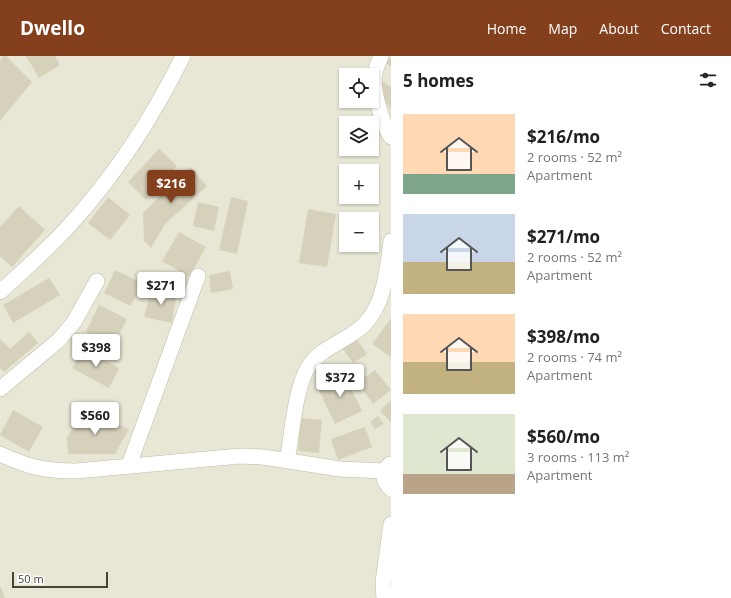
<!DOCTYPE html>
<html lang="en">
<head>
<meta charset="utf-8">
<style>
  :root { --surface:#fff; --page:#f6f6f6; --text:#202124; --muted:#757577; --accent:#84401c }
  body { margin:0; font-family:"Open Sans",sans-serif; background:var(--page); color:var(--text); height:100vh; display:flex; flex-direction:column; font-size:15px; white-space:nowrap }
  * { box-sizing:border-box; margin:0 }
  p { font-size:13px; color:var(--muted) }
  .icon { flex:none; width:22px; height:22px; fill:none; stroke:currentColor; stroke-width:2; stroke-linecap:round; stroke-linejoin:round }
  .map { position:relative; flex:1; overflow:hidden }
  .details { display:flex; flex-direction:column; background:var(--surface); width:340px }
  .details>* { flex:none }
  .fabs { position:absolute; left:339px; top:12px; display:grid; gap:8px }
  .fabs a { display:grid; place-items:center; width:40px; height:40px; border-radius:0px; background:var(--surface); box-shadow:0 1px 3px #0004; font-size:20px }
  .scale { position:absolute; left:12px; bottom:10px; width:96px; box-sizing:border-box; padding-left:4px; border:2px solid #474435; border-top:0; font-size:11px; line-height:14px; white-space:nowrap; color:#474435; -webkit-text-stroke:3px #fff; paint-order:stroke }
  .price { position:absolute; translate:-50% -34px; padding:0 9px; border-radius:4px; background:#fff; color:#222; font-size:13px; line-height:26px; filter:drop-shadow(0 1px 2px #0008) }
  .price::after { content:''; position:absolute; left:50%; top:24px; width:12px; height:9px; margin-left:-6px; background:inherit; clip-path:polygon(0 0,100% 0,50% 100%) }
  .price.active { background:var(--accent); color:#fff }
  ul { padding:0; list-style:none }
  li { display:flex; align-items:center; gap:12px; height:100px; padding:0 12px }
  li span { display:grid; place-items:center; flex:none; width:112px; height:80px; border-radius:0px; color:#555 }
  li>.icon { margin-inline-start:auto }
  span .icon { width:48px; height:48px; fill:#fffc; stroke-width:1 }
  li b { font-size:17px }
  h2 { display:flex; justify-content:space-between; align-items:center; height:48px; padding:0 12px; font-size:17px }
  header { display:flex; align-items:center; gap:24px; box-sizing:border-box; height:56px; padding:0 20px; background:var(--accent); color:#fff }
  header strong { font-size:19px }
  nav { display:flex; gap:22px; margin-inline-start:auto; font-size:14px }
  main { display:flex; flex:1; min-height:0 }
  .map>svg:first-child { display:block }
  .residential { fill:#e8e6d4; fill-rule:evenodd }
  .building { fill:#d6d1bb }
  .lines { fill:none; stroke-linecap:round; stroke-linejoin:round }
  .minor-casing { stroke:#c0bda8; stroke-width:16 }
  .minor { stroke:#fff; stroke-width:15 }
</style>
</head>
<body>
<header>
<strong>Dwello</strong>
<nav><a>Home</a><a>Map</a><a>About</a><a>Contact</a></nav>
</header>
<main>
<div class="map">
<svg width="391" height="542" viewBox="0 0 391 542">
  <rect width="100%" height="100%" fill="#f4f3e6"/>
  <path class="residential" d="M 0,0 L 391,0 L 391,542 L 0,542 ZM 346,19 L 372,19 L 372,45 L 346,45 ZM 346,67 L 372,67 L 372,93 L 346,93 ZM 346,115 L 372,115 L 372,141 L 346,141 ZM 346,163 L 372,163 L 372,189 L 346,189 Z"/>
  <path class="building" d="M 3,0 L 6,0 L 32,26 L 0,65 L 0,6 Z
    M 26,0 L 55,0 L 60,9 L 39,22 Z
    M 391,1 L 391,11 L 386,7 Z
    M 382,25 L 391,31 L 391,54 L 376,31 Z
    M 159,93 L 177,110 L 146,144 L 128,126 Z
    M 190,111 L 207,130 L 165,168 L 151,192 L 144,185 L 143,157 Z
    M 108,141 L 130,159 L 110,184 L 88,167 Z
    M 231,141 L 248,145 L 237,198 L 219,194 Z
    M 198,146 L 219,151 L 214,175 L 193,170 Z
    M 19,150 L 45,174 L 12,211 L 0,200 L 0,171 Z
    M 308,153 L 336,158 L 327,211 L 299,207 Z
    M 179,176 L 206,191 L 189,221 L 162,205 Z
    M 115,214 L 142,227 L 131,250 L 104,237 Z
    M 230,215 L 233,233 L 211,237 L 209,219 Z
    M 49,222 L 60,239 L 13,267 L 3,249 Z
    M 152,231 L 176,241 L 172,267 L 144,261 Z
    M 99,249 L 127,263 L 113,290 L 86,276 Z
    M 391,262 L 391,301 L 372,288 Z
    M 29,276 L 38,287 L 4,316 L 0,312 L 0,283 L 10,293 Z
    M 356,282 L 367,298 L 353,307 L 342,292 Z
    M 83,293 L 119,312 L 109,332 L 72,312 Z
    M 375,314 L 391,334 L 373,348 L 358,327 Z
    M 344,317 L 362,355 L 335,368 L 317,330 Z
    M 391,344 L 391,366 L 380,355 Z
    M 84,353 L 129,373 L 115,398 L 68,398 L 67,382 Z
    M 13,354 L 43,371 L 29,396 L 0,379 Z
    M 378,360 L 384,368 L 375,373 L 370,366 Z
    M 301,362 L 322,364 L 319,397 L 298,395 Z
    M 365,371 L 372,391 L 338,404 L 331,383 Z
    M 0,532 L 1,532 L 5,542 L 0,542 Z"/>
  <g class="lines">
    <defs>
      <path id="minor" d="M 381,0 C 378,7 374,17 374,24 C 374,39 383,69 391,81
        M 0,236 C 23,215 47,194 68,171 C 114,121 153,61 183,0
        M 0,333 L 59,284 L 74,266 L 97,225
        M 0,398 C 29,411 44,415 76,415 L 240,400 L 263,401 L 340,413 L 385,415
        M 287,405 C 292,380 295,330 309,310 C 319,294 340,287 355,276 C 384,257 387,216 391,185
        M 390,408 C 381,416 383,426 391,433
        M 129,409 L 198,220
        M 384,542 L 383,526 L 391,468"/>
    </defs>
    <use href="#minor" class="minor-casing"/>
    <use href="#minor" class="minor"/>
  </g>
</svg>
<div class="fabs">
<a><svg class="icon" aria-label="locate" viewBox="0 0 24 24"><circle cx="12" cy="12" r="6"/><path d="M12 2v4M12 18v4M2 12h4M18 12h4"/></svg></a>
<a><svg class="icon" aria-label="layers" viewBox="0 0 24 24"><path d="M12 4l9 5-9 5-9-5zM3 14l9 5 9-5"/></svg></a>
<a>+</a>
<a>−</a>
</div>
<div class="scale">50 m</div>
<b class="price active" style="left:171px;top:148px">$216</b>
<b class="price" style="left:161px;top:250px">$271</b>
<b class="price" style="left:96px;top:312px">$398</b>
<b class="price" style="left:340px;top:342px">$372</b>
<b class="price" style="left:95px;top:380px">$560</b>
</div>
<section class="details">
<h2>5 homes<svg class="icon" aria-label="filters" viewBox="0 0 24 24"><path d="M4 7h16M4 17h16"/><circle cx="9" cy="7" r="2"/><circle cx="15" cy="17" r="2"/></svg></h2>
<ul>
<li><span style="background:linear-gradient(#ffd9b3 75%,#7fa58c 0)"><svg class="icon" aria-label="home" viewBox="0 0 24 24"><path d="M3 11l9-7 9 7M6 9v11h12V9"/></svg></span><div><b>$216/mo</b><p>2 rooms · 52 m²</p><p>Apartment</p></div></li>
<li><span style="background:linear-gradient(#c9d6e8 60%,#c2b280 0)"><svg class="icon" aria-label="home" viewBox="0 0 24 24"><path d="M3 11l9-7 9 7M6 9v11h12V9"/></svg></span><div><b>$271/mo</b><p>2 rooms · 52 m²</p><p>Apartment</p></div></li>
<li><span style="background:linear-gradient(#ffd9b3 60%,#c2b280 0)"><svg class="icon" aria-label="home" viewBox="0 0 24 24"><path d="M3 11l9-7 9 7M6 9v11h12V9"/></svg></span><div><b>$398/mo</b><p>2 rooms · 74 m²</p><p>Apartment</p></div></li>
<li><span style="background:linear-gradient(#dfe7d0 75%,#b9a48a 0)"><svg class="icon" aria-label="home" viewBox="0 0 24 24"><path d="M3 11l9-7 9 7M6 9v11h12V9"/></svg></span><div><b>$560/mo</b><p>3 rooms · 113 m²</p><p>Apartment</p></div></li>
</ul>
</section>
</main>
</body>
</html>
